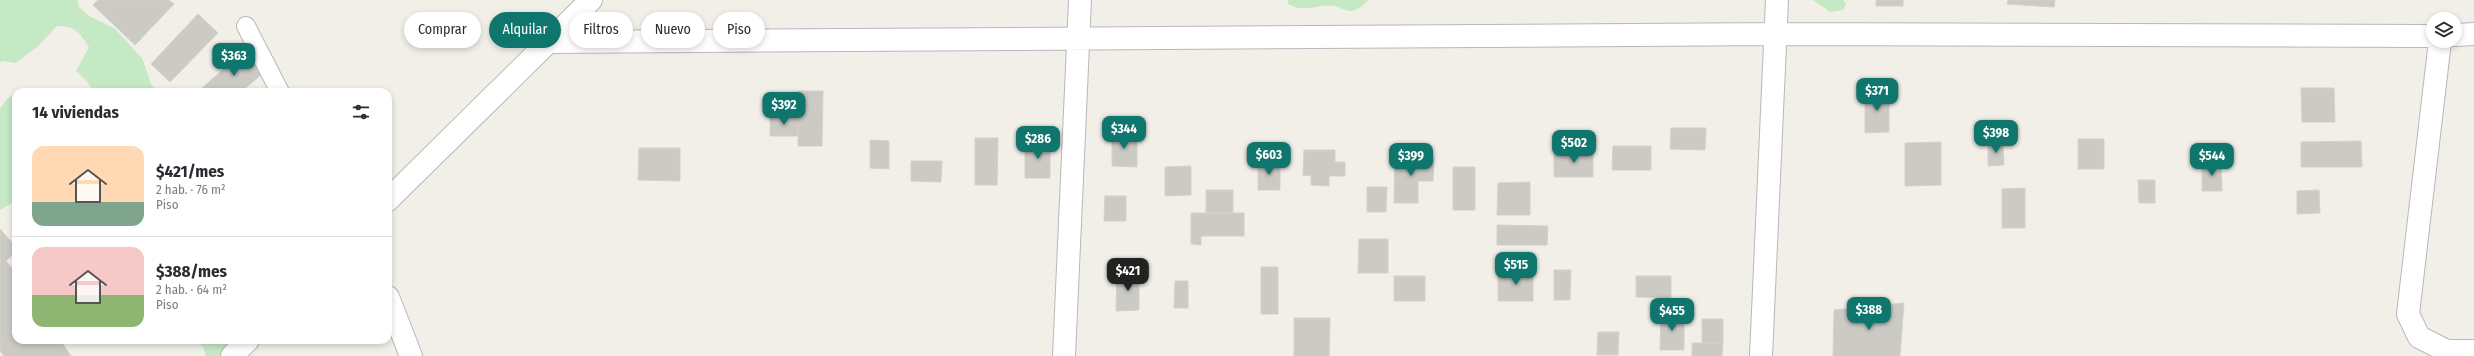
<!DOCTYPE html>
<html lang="es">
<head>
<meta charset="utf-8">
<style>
  :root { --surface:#fff; --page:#f7f7f7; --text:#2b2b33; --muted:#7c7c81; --line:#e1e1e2; --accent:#0f766e }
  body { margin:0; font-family:"Fira Sans Condensed",sans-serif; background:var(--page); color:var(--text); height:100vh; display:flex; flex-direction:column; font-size:15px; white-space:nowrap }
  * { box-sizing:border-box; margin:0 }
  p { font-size:13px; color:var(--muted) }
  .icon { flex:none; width:22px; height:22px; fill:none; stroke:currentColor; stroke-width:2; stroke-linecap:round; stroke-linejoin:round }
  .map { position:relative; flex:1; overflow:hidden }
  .panel { position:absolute; left:12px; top:88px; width:380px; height:256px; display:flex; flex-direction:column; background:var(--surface); border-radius:12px; box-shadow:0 2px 6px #0003 }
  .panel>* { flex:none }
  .hud { position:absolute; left:404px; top:12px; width:380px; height:36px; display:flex; gap:8px }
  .buttons { position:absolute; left:2426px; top:12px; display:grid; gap:8px }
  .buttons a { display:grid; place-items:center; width:36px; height:36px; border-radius:50%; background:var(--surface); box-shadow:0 2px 6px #0003; font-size:20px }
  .price { position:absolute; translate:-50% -34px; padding:0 9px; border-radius:8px; background:var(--accent); color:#fff; font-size:13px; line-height:26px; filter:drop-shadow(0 1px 2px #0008) }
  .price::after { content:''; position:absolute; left:50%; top:24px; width:12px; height:9px; margin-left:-6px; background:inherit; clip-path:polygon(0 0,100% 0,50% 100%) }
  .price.selected { background:#222; color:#fff }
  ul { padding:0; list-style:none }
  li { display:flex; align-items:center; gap:12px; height:100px; padding:0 20px }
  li+li { border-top:1px solid var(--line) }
  li span { display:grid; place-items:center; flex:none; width:112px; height:80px; border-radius:12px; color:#555 }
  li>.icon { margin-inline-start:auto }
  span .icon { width:48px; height:48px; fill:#fffc; stroke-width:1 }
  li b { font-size:17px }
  h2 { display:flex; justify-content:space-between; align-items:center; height:48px; padding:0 20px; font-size:17px }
  .pill { padding:0 14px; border-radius:18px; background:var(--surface); box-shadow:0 2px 6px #0003; font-size:14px; line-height:36px }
  .pill.selected { background:var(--accent); color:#fff }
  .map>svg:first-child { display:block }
  .green { fill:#c5e8c5 }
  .building { fill:#cccac5; stroke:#d6d1c6 }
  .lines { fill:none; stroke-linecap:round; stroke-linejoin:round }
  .service-casing { stroke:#b5b8bc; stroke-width:20 }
  .minor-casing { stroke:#b5b8bc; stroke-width:24 }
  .service { stroke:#fff; stroke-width:18 }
  .minor { stroke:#fff; stroke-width:22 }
</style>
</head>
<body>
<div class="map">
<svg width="2474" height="356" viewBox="0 0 2474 356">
  <rect width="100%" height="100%" fill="#f1efe8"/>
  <path class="green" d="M 0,0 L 77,0 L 79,7 L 89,16 L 114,28 L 142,58 L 151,84 L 157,92 L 124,92 L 120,88 L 94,92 L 86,80 L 76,71 L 89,47 C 79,32 75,26 57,26 L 38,46 L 16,63 L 2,61 L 0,63 Z
    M 1288,0 L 1368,0 C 1365,4 1360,8 1355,10 C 1348,13 1341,7 1334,6 C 1317,3 1307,14 1288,4 Z
    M 1813,0 L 1843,0 L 1846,4 L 1843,10 L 1830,12 Z
    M 16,93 L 16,201 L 0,210 L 0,109 L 7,99 Z
    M 196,340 L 239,340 L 233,356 L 206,356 L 203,347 Z"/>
  <path class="building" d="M 98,0 L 169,0 L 174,4 L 135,45 L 93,5 Z
    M 1876,0 L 1903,0 L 1903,6 L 1876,6 Z
    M 2008,0 L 2055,0 L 2054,7 L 2007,4 Z
    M 198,14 L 218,33 L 170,82 L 151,64 Z
    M 243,52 L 262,74 L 241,92 L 203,92 L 201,89 Z
    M 2301,88 L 2334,88 L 2335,122 L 2302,122 Z
    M 798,91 L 823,91 L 822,146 L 798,146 Z
    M 1865,92 L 1889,92 L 1889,132 L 1865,133 Z
    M 770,115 L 798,115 L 798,136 L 770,136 Z
    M 1671,128 L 1706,128 L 1705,150 L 1670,149 Z
    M 1112,133 L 1137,134 L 1137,167 L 1112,166 Z
    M 975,138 L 998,138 L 997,185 L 975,185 Z
    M 2078,139 L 2104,139 L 2104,169 L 2078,169 Z
    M 870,140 L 889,141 L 889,169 L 870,168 Z
    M 1025,141 L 1050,141 L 1050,178 L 1025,178 Z
    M 2361,141 L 2362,167 L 2301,167 L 2301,142 Z
    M 1941,142 L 1941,185 L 1905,186 L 1905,143 Z
    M 1988,143 L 2003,143 L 2004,165 L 1988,166 Z
    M 1613,146 L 1651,146 L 1651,170 L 1612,170 Z
    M 639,148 L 680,148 L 680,181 L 638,180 Z
    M 1304,150 L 1335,150 L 1335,162 L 1345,162 L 1345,176 L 1329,176 L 1329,186 L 1311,185 L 1311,175 L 1303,176 Z
    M 1554,152 L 1593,152 L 1593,177 L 1554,177 Z
    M 1395,156 L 1434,156 L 1433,181 L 1418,181 L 1418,203 L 1394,203 Z
    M 911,161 L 942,161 L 941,182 L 911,181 Z
    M 1258,161 L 1280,161 L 1280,190 L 1258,190 Z
    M 2202,163 L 2221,163 L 2222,191 L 2202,191 Z
    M 1191,166 L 1191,195 L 1165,196 L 1165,167 Z
    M 1453,167 L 1475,167 L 1475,210 L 1453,210 Z
    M 2138,180 L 2155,180 L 2155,203 L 2139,203 Z
    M 1530,182 L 1530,215 L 1497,215 L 1498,183 Z
    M 1367,187 L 1387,187 L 1386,212 L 1367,212 Z
    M 2025,188 L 2025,228 L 2002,228 L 2002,189 Z
    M 1206,190 L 1233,190 L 1233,213 L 1206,213 Z
    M 2319,190 L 2320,213 L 2297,214 L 2297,191 Z
    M 1105,196 L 1126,196 L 1126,221 L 1104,221 Z
    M 1191,213 L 1244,213 L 1244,236 L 1201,236 L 1201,245 L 1191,244 Z
    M 1497,225 L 1548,226 L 1547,245 L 1497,245 Z
    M 0,229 L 16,247 L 16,252 L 6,261 L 16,273 L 16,340 L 60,340 L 71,356 L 4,356 L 0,351 Z
    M 1359,239 L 1388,239 L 1388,273 L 1358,273 Z
    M 1261,267 L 1278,267 L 1278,314 L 1261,314 Z
    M 1554,270 L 1571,270 L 1570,300 L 1554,300 Z
    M 1498,272 L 1533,272 L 1533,301 L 1498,301 Z
    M 1139,273 L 1139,310 L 1116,311 L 1117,274 Z
    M 1394,276 L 1425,276 L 1425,301 L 1394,301 Z
    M 1636,276 L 1671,276 L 1671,298 L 1636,297 Z
    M 1175,281 L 1188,281 L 1188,308 L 1174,308 Z
    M 1904,303 L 1900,356 L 1833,356 L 1834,310 Z
    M 1661,313 L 1684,313 L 1684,350 L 1660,350 Z
    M 1294,318 L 1330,318 L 1329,356 L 1294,356 Z
    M 1702,319 L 1723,319 L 1723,343 L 1702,343 Z
    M 1598,332 L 1619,332 L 1618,355 L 1597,355 Z
    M 1692,343 L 1723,343 L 1722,356 L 1692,356 Z"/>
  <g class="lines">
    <defs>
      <path id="service" d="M 246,26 L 280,92"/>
      <path id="minor" d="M 2455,35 L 2474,34
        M 2440,41 L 2408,314 L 2419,337 L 2447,351 L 2474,351
        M 547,42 L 1776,34 L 2433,36
        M 388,200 L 591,0
        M 388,297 L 411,356
        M 232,356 L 248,340
        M 1064,356 L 1080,0
        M 1761,356 L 1777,0"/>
    </defs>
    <use href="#service" class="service-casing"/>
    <use href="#minor" class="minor-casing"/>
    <use href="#service" class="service"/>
    <use href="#minor" class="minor"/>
  </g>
</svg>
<div class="buttons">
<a><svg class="icon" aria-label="layers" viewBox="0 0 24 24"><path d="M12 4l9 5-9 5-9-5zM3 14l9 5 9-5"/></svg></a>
</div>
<b class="price" style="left:234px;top:77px">$363</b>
<b class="price" style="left:1877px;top:112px">$371</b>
<b class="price" style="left:784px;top:126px">$392</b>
<b class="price" style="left:1124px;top:150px">$344</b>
<b class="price" style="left:1996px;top:154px">$398</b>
<b class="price" style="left:1038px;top:160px">$286</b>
<b class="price" style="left:1574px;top:164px">$502</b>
<b class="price" style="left:1269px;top:176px">$603</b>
<b class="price" style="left:1411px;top:177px">$399</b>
<b class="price" style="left:2212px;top:177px">$544</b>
<b class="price" style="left:1516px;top:286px">$515</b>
<b class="price selected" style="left:1128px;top:292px">$421</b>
<b class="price" style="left:1869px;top:331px">$388</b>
<b class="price" style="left:1672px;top:332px">$455</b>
<div class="hud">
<a class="pill">Comprar</a>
<a class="pill selected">Alquilar</a>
<a class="pill">Filtros</a>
<a class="pill">Nuevo</a>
<a class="pill">Piso</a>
</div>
<section class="panel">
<h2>14 viviendas<svg class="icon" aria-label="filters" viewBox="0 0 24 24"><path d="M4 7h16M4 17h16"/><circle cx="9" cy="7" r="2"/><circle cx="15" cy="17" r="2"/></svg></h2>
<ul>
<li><span style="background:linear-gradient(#ffd9b3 70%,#7fa58c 0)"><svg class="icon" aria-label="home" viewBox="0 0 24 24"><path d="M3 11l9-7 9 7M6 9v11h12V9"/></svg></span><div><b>$421/mes</b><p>2 hab. · 76 m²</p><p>Piso</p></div></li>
<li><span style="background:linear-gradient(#f6c9c9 60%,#8fb573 0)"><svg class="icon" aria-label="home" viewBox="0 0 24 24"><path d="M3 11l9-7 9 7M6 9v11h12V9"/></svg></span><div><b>$388/mes</b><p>2 hab. · 64 m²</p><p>Piso</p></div></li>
</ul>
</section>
</div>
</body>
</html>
